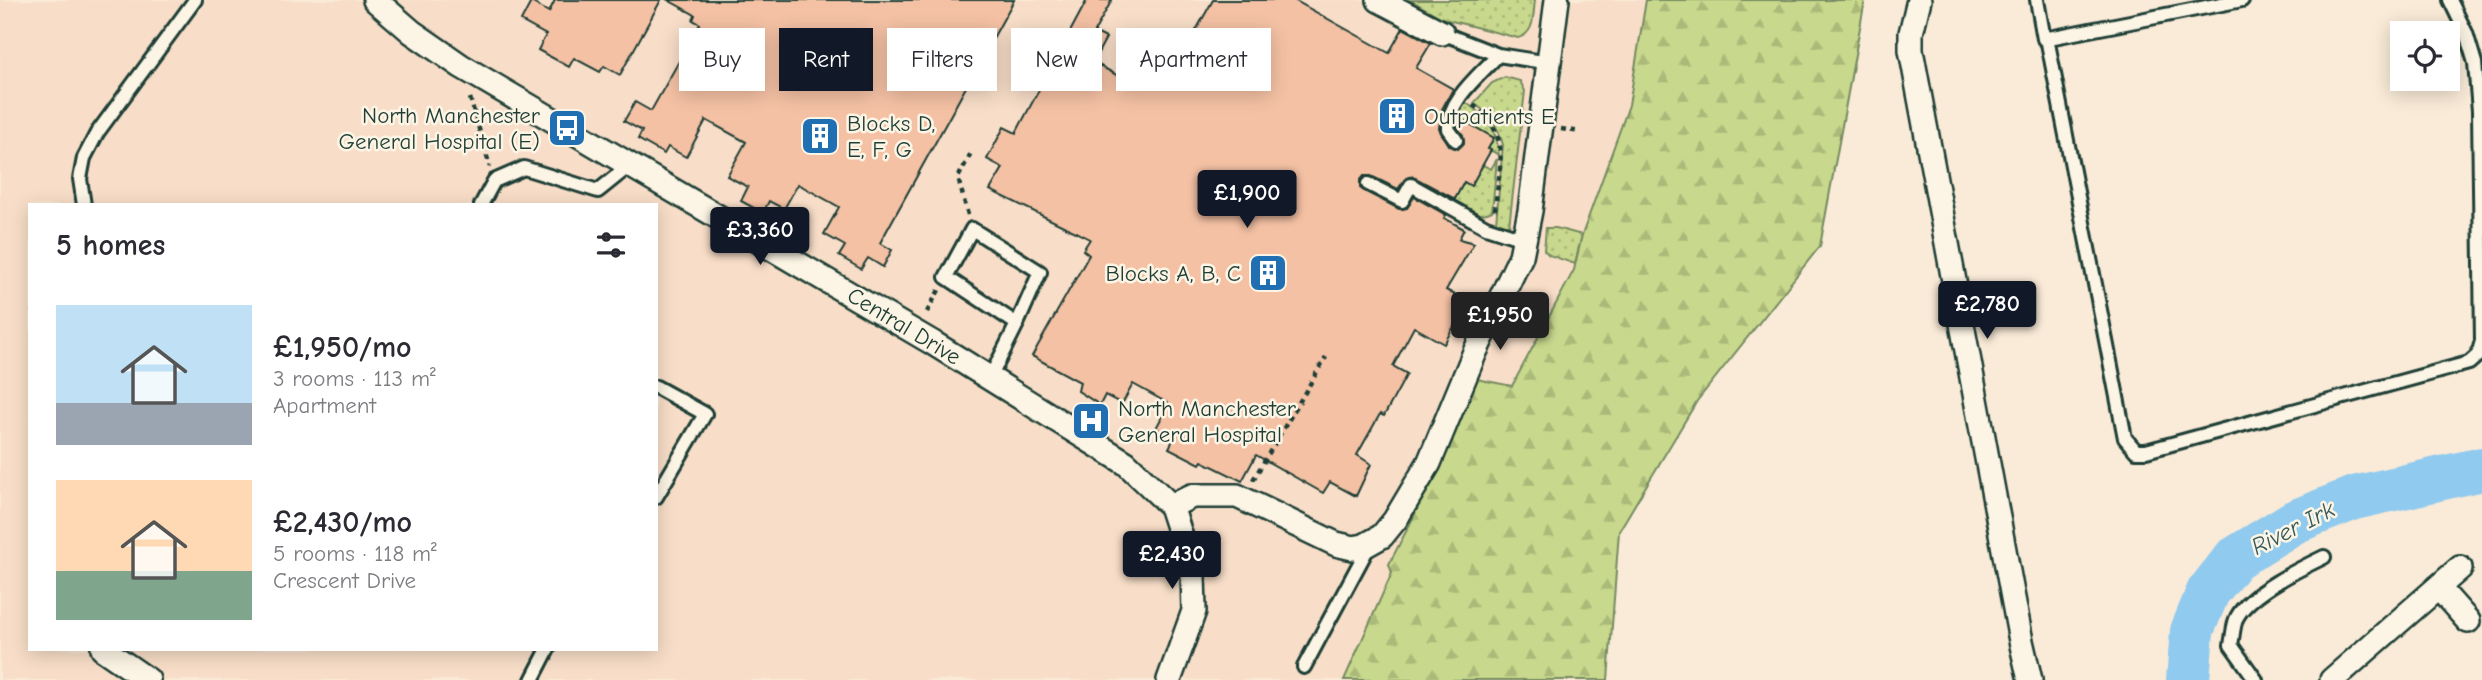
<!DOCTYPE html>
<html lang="en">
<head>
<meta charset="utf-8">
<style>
  :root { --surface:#fff; --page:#f7f7f7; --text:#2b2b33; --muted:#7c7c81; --accent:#111827 }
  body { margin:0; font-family:"Comic Neue",sans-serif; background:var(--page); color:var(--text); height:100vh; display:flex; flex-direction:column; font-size:26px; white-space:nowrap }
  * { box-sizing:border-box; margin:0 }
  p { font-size:23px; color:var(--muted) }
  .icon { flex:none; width:38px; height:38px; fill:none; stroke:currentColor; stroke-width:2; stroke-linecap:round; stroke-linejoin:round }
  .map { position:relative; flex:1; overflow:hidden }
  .drawer { position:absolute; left:28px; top:203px; width:630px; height:448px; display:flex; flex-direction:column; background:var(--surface); border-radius:0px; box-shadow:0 4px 18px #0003 }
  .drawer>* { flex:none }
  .top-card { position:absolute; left:679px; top:28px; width:665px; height:63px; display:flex; gap:14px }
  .tools { position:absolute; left:2390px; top:21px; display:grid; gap:14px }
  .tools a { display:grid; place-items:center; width:70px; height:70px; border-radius:0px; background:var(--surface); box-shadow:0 4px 18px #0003; font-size:35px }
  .price { position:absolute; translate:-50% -60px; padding:0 16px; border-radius:7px; background:var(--accent); color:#fff; font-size:23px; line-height:46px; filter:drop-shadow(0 2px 4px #0008) }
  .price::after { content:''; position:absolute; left:50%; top:42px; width:21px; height:16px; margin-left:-10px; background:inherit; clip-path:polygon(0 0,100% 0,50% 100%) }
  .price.current { background:#222; color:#fff }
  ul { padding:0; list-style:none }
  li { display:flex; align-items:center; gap:21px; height:175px; padding:0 28px }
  li span { display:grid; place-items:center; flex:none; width:196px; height:140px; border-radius:0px; color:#555 }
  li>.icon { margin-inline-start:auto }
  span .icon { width:84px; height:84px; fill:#fffc; stroke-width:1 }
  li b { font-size:30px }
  h2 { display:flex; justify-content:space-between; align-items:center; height:84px; padding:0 28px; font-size:30px }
  .tag { padding:0 24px; border-radius:0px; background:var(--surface); box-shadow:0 4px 18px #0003; font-size:24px; line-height:63px }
  .tag.current { background:var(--accent); color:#fff }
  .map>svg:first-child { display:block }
  .built { fill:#f8dec8; fill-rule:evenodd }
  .grass { fill:url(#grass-dots); stroke:#748a60; stroke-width:2 }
  .forest { fill:url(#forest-firs); stroke:#748a60; stroke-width:2 }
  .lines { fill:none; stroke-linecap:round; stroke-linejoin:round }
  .river { stroke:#90caef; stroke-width:44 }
  .building { fill:#f4c1a4; stroke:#1f3d34; stroke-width:2 }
  .service-casing { stroke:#1f3d34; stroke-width:18 }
  .minor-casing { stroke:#1f3d34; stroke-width:28 }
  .path { stroke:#1f3d34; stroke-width:4.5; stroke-dasharray:5 5; stroke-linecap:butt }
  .service { stroke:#fcf5e5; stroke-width:12 }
  .minor { stroke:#fcf5e5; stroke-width:23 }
  .labels { text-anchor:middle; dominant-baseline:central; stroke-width:5; stroke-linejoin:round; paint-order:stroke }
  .poi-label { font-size:23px; fill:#1f3d34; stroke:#fcf5e5; text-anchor:start }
  .street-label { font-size:23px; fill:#1f3d34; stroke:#fcf5e5 }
  .water-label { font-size:24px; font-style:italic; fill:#365959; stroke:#fcf5e5 }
</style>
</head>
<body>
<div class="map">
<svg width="2482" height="680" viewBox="0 0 2482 680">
  <defs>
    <pattern id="grass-dots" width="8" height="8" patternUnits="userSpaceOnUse" patternTransform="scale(1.75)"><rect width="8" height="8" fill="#c8d88c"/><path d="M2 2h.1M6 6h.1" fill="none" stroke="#abba79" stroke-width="1.8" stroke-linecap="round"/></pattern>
    <pattern id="forest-firs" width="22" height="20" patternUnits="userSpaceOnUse" patternTransform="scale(1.75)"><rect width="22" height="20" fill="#c8d88c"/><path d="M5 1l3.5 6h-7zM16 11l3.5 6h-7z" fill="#abba79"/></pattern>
  </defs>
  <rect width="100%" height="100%" fill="#faebd8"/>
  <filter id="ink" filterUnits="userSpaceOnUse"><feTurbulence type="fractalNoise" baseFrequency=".0143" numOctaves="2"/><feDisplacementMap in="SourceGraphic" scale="14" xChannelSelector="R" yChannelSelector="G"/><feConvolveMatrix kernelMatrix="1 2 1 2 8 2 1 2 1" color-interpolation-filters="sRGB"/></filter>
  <g filter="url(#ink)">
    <path class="built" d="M 0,0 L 1688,0 L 1410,680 L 0,680 ZM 30,205 L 656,205 L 656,649 L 30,649 Z"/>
    <path class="grass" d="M 1410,0 L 1535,0 C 1533,15 1535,34 1518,38 L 1444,19 Z
      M 1505,77 L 1520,81 L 1525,91 L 1509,226 L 1496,223 L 1503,145 C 1498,125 1490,115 1474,103 L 1492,83 Z
      M 1465,102 C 1488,118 1496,126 1499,155 L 1488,149 L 1493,138 L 1470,125 L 1466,131 L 1454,124 L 1455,117 Z
      M 1497,159 L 1492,211 C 1477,219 1466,210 1452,204 L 1464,182 L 1471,186 L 1483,165 L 1491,169 Z
      M 1546,228 L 1556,228 L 1582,235 L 1575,264 L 1549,255 L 1544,250 Z"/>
    <path class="forest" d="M 1646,0 L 1865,0 L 1820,246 L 1697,401 L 1619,531 L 1608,680 L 1344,680 L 1392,573 L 1389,564 L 1412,520 L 1476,379 L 1512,386 L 1574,270 L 1582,235 L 1629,105 Z"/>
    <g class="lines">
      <path class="river" d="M 2188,680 L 2192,631 L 2208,592 L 2234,559 L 2294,522 L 2354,498 L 2482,469"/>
    </g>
    <path class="building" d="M 555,0 L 661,0 L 620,75 L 604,66 L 600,72 L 574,58 L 569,67 L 538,50 L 546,35 L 521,21 L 531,2 L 549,12 Z
      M 668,0 L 1014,0 L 880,243 L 892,250 L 883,267 L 868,258 L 861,269 L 839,256 L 845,246 L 824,234 L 839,207 L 798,184 L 784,209 L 769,201 L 763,213 L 741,201 L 748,187 L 727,176 L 746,142 L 706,120 L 686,157 L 668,147 L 664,154 L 638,139 L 642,131 L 624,121 L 635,102 L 651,111 L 700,24 L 693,20 L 695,15 Z
      M 1087,0 L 1112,0 L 1094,32 L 1106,38 L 1093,62 L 1131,83 L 1143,60 L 1171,75 L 1213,0 L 1294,0 L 1389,53 L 1403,28 L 1431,43 L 1416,68 L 1453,89 L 1442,109 L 1439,128 L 1449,145 L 1458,149 L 1464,143 L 1463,135 L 1457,127 L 1459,118 L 1494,138 L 1488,149 L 1491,150 L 1471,186 L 1464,182 L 1455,199 L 1412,176 L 1406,178 L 1398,189 L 1371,176 L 1364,176 L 1360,181 L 1360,188 L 1364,191 L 1399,209 L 1407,208 L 1414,197 L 1446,215 L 1444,218 L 1464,229 L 1459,239 L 1474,243 L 1446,290 L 1468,302 L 1444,344 L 1414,327 L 1393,366 L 1407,374 L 1384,416 L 1380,414 L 1357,455 L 1371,464 L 1356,496 L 1330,482 L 1323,493 L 1256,455 L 1242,481 L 1202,461 L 1200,464 L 1169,448 L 1174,438 L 1156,428 L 1169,404 L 1133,384 L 1122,404 L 1105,395 L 1100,405 L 1078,391 L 1080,382 L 1032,356 L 1089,255 L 1083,250 L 1090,239 L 990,190 L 1003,168 L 987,159 L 1004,127 L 1016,133 Z"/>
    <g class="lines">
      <defs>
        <path id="service" d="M 2037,0 L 2044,39 L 2242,0
          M 1442,33 L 1498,55 L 1550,63
          M 2047,38 L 2125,438 L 2136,451 L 2146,451 L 2469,363 L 2478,355 L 2482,341 L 2479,111 L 2475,63 L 2466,33 L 2450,0
          M 1456,140 L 1448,129 C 1449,98 1479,76 1498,55
          M 1368,184 L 1402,201 L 1411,185 L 1486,227 L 1526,240
          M 84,205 L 80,179 L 84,158 L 97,133 L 195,0
          M 481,205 L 494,181 L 524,168 L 598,191 L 629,166
          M 990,378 L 1017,324 L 946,277 L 972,229 L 1040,272 L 1017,324
          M 656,387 L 705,414 L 656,497
          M 1304,667 L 1370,544
          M 532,680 L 548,649
          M 2256,680 L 2231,645 C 2233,636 2233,625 2237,617 C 2250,593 2299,569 2324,557"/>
        <path id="minor" d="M 375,0 L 412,32 L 461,66 L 933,343 L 1126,463 L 1171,506 L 1193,574 L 1194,611 L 1169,680
          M 1379,0 L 1442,33
          M 1919,0 L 1911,33 L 1911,50 L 2021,641 L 2030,680
          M 1171,506 L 1192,496 L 1237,496 L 1336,544 L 1353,548 L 1364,546 L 1382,536 L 1395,520 L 1429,463 L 1475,352 L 1521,256 L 1530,211 L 1557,0
          M 2438,587 L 2468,621
          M 103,649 L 148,680
          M 2332,680 L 2460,568"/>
      </defs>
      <use href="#service" class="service-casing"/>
      <use href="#minor" class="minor-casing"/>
      <path class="path" d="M 470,98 L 490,167
        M 1473,105 C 1514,135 1498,168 1495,211
        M 1561,129 L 1580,132
        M 968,215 L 958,178 L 972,151
        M 927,312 L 939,290
        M 1253,480 L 1326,357"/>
      <use href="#service" class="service"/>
      <use href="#minor" class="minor"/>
    </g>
  </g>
  <defs>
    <symbol id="building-square" viewBox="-11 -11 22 22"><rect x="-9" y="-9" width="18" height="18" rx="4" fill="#1f6fb2" stroke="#fcf5e5"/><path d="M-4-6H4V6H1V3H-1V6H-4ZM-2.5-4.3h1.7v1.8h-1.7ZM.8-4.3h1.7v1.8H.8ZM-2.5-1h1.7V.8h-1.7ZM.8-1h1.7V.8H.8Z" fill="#fff"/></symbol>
    <symbol id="bus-square" viewBox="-11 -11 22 22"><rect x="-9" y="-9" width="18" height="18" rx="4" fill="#1f6fb2" stroke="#fcf5e5"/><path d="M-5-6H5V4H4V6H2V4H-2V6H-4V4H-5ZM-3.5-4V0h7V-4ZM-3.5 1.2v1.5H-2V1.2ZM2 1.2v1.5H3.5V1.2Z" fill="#fff"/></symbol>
    <symbol id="hospital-square" viewBox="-11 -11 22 22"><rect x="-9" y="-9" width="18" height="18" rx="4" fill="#1f6fb2" stroke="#fcf5e5"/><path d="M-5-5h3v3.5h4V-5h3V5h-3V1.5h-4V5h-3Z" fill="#fff"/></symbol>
  </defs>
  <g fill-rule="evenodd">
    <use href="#building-square" x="1375" y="94" width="44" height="44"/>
    <use href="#bus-square" x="545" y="106" width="44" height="44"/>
    <use href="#building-square" x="798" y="114" width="44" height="44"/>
    <use href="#building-square" x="1246" y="251" width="44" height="44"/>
    <use href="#hospital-square" x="1069" y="399" width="44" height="44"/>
  </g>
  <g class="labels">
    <g class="poi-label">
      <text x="540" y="115" text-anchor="end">North Manchester<tspan x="540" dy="26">General Hospital (E)</tspan></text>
      <text x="1424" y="116">Outpatients E</text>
      <text x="847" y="123">Blocks D,<tspan x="847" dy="26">E, F, G</tspan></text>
      <text x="1241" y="273" text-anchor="end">Blocks A, B, C</text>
      <text x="1118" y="408">North Manchester<tspan x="1118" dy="26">General Hospital</tspan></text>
    </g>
    <g class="street-label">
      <text transform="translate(904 326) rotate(31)">Central Drive</text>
    </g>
    <g class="water-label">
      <text transform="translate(2293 528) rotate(-27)">River Irk</text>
    </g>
  </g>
</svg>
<div class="tools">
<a><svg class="icon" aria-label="locate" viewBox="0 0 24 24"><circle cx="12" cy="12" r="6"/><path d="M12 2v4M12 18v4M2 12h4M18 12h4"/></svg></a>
</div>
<b class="price" style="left:1247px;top:230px">£1,900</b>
<b class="price" style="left:760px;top:267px">£3,360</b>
<b class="price" style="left:1987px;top:341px">£2,780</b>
<b class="price current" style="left:1500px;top:352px">£1,950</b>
<b class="price" style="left:1172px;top:591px">£2,430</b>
<div class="top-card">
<a class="tag">Buy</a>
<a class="tag current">Rent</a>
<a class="tag">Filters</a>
<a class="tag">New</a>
<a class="tag">Apartment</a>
</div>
<section class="drawer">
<h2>5 homes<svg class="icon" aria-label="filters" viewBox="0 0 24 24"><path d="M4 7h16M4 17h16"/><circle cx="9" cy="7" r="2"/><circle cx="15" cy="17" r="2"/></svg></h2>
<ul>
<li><span style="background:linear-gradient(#bfe0f5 70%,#9aa5b1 0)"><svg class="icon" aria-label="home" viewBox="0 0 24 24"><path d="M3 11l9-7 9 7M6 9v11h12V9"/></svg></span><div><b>£1,950/mo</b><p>3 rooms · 113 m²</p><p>Apartment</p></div></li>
<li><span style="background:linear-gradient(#ffd9b3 65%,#7fa58c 0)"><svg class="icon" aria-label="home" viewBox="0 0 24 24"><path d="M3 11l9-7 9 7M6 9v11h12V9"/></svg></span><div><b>£2,430/mo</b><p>5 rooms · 118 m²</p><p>Crescent Drive</p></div></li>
</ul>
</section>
</div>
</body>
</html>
